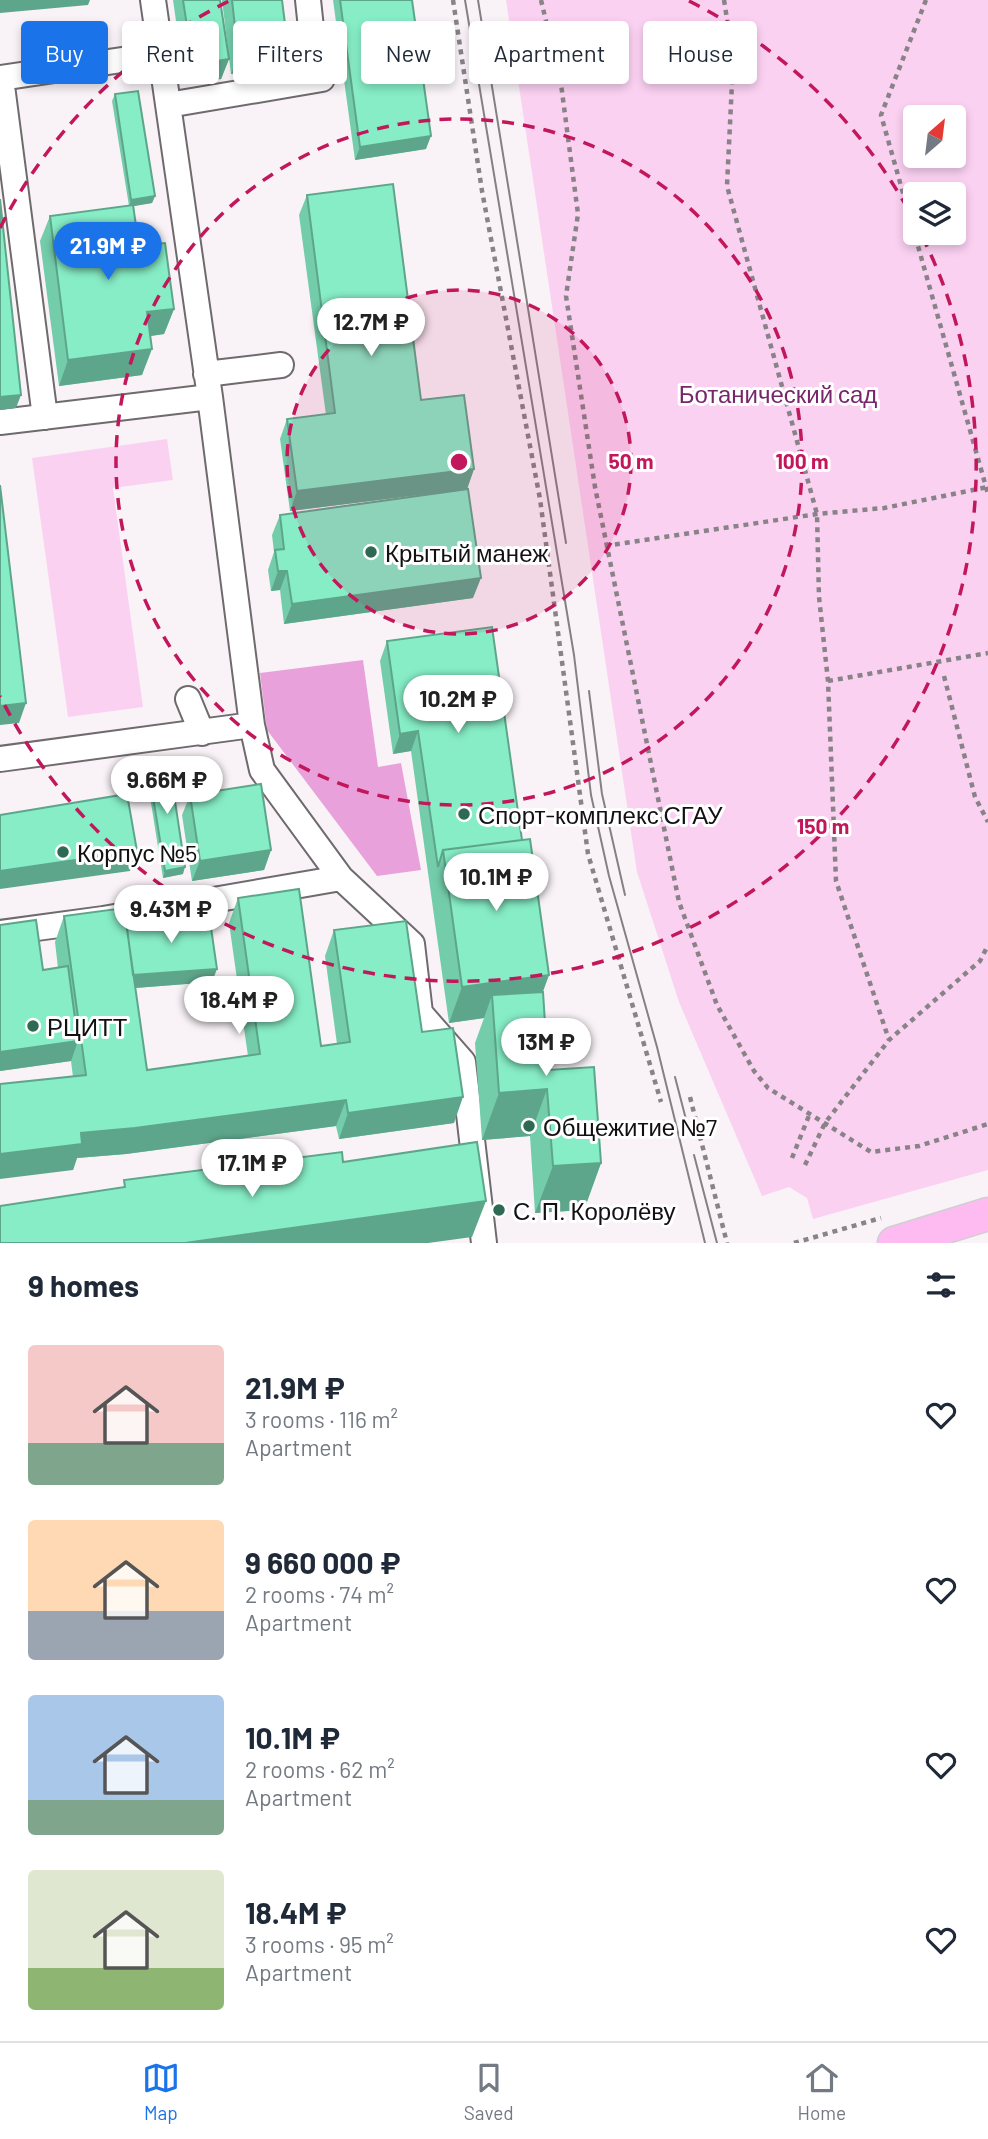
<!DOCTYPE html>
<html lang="en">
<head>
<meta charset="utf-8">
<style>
  :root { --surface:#fff; --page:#f6f6f7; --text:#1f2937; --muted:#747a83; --line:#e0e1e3; --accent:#1a73e8 }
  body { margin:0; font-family:Barlow,sans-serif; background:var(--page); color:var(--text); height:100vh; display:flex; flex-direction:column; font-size:26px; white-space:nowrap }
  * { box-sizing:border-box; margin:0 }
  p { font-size:23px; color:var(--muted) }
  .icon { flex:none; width:38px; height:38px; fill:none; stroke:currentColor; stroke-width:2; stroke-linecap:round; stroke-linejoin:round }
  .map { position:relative; height:1243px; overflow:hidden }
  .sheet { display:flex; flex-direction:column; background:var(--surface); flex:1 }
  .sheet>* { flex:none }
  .top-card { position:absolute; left:21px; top:21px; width:947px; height:63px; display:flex; gap:14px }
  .needle { width:46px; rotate:28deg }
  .buttons { position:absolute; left:903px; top:105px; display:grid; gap:14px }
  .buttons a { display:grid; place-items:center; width:63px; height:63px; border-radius:7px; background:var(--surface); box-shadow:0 4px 10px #0003; font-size:35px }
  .price { position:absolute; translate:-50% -60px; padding:0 16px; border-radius:24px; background:#fff; color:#222; font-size:23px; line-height:46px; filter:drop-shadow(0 2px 4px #0008) }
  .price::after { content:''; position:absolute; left:50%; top:42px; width:21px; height:16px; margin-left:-10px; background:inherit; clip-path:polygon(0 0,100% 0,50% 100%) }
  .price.on { background:var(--accent); color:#fff }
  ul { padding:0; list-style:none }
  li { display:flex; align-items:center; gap:21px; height:175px; padding:0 28px }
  li span { display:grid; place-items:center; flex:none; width:196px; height:140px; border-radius:7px; color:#555 }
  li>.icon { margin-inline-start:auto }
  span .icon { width:84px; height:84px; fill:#fffc; stroke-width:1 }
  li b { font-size:30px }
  h2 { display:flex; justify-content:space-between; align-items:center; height:84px; padding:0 28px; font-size:30px }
  .pill { padding:0 24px; border-radius:7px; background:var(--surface); box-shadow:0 4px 10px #0003; font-size:24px; line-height:63px }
  .pill.on { background:var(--accent); color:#fff }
  .dock { display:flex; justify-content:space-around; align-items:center; height:98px; border-top:2px solid var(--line); background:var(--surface); font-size:19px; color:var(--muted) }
  .dock a { display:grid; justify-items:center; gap:4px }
  .dock .on { color:var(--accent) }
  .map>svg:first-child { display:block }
  .green { fill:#fbd1f2; fill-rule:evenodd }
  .forest { fill:#e9a1db }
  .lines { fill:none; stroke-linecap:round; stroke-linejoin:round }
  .minor-casing { stroke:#6f6a6e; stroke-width:28 }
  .major-casing { stroke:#d0cfd0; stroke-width:35 }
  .path { stroke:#878386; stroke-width:4.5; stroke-dasharray:5 5; stroke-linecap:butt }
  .minor { stroke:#fff; stroke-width:24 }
  .major { stroke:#fdbbf2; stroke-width:32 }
  .tram { stroke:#848083; stroke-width:2 }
  .wall { fill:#73ccaa }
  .shaded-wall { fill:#5ea68b }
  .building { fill:#86edc6; stroke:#5ea68b; stroke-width:2 }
  .ring { fill:none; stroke:#c2185b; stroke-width:3.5; stroke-dasharray:12 9 }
  .poi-dot { fill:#2e6954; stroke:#fff; stroke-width:2.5 }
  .labels { text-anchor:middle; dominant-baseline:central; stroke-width:6; stroke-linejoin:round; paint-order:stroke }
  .park-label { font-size:24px; fill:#77256c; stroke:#fff }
  .poi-label { font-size:24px; fill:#121012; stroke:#fff; text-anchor:start }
  .centre { fill:#c2185b; stroke:#fff; stroke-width:3.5 }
  .ring-label { font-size:21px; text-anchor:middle; font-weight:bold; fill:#c2185b; stroke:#fff; stroke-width:6; stroke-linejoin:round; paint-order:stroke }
</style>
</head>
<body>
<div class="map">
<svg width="988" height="1243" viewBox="0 0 988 1243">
  <rect width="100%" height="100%" fill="#f9f3f7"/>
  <path class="green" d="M 506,0 L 988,0 L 988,1170 L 813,1219 L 807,1198 L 789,1187 L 762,1196 L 679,1002 L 637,872 ZM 915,117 L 954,117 L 954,156 L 915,156 ZM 915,194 L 954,194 L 954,233 L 915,233 Z
    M 167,439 L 173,480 L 113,488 L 143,707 L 68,717 L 32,458 Z"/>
  <path class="forest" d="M 363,660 L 378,767 L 401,763 L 421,870 L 377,876 L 267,730 L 260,673 Z"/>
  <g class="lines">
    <defs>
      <path id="minor" d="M 153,0 L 210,397 L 252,725 L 262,770 L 341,878 L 412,944 L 420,1013 L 463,1062 L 484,1243
        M 308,0 L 311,28
        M 168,105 L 322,79
        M 206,374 L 281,365
        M 45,417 L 1,78 L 162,54
        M 0,422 L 210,397
        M 188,699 L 202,733
        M 0,759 L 252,725
        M 0,933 L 103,919 L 341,878"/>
      <path id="major" d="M 894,1243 L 988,1214"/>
    </defs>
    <use href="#minor" class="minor-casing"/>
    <use href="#major" class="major-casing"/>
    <path class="path" d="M 453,0 L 482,191 L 540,499 L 588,854 L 661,1102
      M 541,0 L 561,84 L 578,214 L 566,296 L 595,487 L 679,902 L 717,1005 L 754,1071 L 768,1088 L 871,1152 L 919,1146 L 988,1124
      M 724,0 L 730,38 L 732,83 L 727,186 L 817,514 L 819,597 L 828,681 L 836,881 L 889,1040
      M 926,0 L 881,115 L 988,494
      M 605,546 L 817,514 L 884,508 L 988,487
      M 944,676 L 975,797 L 988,822
      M 828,681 L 988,653
      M 690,1097 L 727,1243
      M 792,1158 L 810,1113
      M 805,1165 L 825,1123 L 889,1040 L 980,961 L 988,945
      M 794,1243 L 881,1218"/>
    <use href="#minor" class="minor"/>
    <use href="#major" class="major"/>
    <path class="tram" d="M 465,0 L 574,655 L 591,795 L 609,876 L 657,1047 L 705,1243
      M 478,0 L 566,543
      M 589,691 L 602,794 L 625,895
      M 675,1077 L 689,1131
      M 694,1155 L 717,1243"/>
  </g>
  <path class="wall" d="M 173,0 L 220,0 L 229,59 L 221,79 L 185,84 Z
    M 222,0 L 282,0 L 288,48 L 281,68 L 231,74 Z
    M 333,0 L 412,0 L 426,149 L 355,160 Z
    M 115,94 L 155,196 L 152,203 L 133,206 L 139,246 L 174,309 L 164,334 L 150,336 L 142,375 L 59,386 L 40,241 L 50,216 L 129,206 L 112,101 Z
    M 307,195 L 421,400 L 474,469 L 467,489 L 290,511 L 280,439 L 287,419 L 326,415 L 299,215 Z
    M 280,515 L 473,598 L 284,624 L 280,590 L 271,591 L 268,570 L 274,552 L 272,535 Z
    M 387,641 L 522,840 L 549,975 L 542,992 L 548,1070 L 601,1163 L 584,1210 L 535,1213 L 530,1136 L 482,1140 L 475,1043 L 484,1018 L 449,1023 L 411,751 L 393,754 L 380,661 Z
    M 148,766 L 183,874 L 163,878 L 146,772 Z
    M 190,795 L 271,850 L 264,870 L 192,881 L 182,815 Z
    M 238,898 L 321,1046 L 337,1044 L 325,956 L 334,930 L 422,1032 L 454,1123 L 339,1139 L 336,1126 L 126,1154 L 77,1158 L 73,1170 L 73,1077 L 71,1061 L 0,1071 L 43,970 L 58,968 L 55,942 L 64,916 L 126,920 L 212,982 L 135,988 L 147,1070 L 248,1056 L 229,923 Z"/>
  <path class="shaded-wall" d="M 0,0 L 90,0 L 88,5 L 0,13 Z
    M 288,48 L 281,68 L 231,74 L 238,54 Z
    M 229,59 L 221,79 L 185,84 L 193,65 Z
    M 431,136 L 426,149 L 355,160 L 360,147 Z
    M 155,196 L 152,203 L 129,207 L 131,200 Z
    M 174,309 L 164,334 L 137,338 L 147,312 Z
    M 152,349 L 142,375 L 59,386 L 68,360 Z
    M 21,395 L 16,408 L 0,410 L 0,397 Z
    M 474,469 L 467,489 L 290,511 L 297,491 Z
    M 278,571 L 287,571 L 280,590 L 271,591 Z
    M 481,578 L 473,598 L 284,624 L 292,604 Z
    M 26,703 L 19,723 L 0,725 L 0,706 Z
    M 418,731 L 411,751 L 393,754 L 400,734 Z
    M 271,850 L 264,870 L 192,881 L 200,861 Z
    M 137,851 L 130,871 L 0,889 L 0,871 Z
    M 185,867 L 183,874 L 163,878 L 165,871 Z
    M 217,969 L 212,982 L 122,989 L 127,976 Z
    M 549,975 L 536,1011 L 492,995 L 484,1018 L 449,1023 L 462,987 Z
    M 78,1041 L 71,1061 L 0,1071 L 0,1052 Z
    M 547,1089 L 530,1136 L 482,1140 L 499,1093 Z
    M 463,1097 L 454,1123 L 339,1139 L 348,1113 Z
    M 346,1100 L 336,1126 L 126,1154 L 77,1158 L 73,1170 L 0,1179 L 0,1154 L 81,1133 Z
    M 601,1163 L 584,1210 L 535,1213 L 553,1166 Z
    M 486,1201 L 472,1237 L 428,1243 L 185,1243 Z"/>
  <path class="building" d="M 183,0 L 220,0 L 229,59 L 193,65 Z
    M 232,0 L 282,0 L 288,48 L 238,54 Z
    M 340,0 L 412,0 L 431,136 L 360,147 Z
    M 138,91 L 155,196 L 131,200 L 115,94 Z
    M 393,184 L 421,400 L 464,395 L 474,469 L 297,491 L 287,419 L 335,413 L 307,195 Z
    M 0,199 L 21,395 L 0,397 Z
    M 133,205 L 139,246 L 165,243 L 174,309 L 147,312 L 152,349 L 68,360 L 50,216 Z
    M 0,485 L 26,703 L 0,706 Z
    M 468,489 L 481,578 L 292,604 L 287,571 L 278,571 L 275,550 L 284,549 L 280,515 Z
    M 492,627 L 522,840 L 443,850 L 438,867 L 418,731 L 400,734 L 387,641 Z
    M 169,762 L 185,867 L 165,871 L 148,766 Z
    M 261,784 L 271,850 L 200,861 L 190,795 Z
    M 127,794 L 137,851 L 0,871 L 0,815 Z
    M 530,839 L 549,975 L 462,987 L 443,850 Z
    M 299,889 L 321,1046 L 350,1042 L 334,930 L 406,921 L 422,1032 L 453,1028 L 463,1097 L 348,1113 L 346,1100 L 135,1128 L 81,1133 L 82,1144 L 0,1154 L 0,1084 L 86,1075 L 64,916 L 124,908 L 147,1070 L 260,1054 L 238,898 Z
    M 209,914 L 217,969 L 133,975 L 126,920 Z
    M 36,920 L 43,970 L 68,966 L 78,1041 L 0,1052 L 0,925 Z
    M 543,992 L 548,1070 L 594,1067 L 601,1163 L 553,1166 L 547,1089 L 499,1093 L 492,995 Z
    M 477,1142 L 486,1201 L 185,1243 L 0,1243 L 0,1206 L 125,1187 L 124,1180 L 342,1152 L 343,1162 Z"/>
  <circle cx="459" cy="462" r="172" fill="#c2185b" fill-opacity=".12"/>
  <g class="ring">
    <circle cx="459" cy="462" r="172"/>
    <circle cx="459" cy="462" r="343"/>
    <path d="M0 228A515 515 0 0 1 229 1M689 1A515 515 0 0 1 914 220M922 236A515 515 0 0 1 0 696"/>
  </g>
  <g class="poi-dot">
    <circle cx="371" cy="552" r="7"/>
    <circle cx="464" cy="814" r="7"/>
    <circle cx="63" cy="852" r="7"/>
    <circle cx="33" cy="1026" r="7"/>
    <circle cx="529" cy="1126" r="7"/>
    <circle cx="499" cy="1210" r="7"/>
  </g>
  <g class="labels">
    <g class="park-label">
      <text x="778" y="393">Ботанический сад</text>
    </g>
    <g class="poi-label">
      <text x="385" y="552">Крытый манеж</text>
      <text x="478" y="814">Спорт-комплекс СГАУ</text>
      <text x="77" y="852">Корпус №5</text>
      <text x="47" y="1026">РЦИТТ</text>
      <text x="543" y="1126">Общежитие №7</text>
      <text x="513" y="1210">С. П. Королёву</text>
    </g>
  </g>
  <circle cx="459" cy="462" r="10" class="centre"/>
  <g class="ring-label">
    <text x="631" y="469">50 m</text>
    <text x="802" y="469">100 m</text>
    <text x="823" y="834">150 m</text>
  </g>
</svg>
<div class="buttons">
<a><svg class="needle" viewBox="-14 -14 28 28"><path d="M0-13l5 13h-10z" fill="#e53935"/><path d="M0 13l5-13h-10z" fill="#747a83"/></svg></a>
<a><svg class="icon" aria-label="layers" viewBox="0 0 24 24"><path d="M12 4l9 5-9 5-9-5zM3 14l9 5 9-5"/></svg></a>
</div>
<b class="price on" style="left:108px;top:282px">21.9M ₽</b>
<b class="price" style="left:371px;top:358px">12.7M ₽</b>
<b class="price" style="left:458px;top:735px">10.2M ₽</b>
<b class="price" style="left:167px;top:816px">9.66M ₽</b>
<b class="price" style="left:496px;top:913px">10.1M ₽</b>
<b class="price" style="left:171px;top:945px">9.43M ₽</b>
<b class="price" style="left:239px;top:1036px">18.4M ₽</b>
<b class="price" style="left:546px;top:1078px">13M ₽</b>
<b class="price" style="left:252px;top:1199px">17.1M ₽</b>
<div class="top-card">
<a class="pill on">Buy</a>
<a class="pill">Rent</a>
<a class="pill">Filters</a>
<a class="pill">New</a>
<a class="pill">Apartment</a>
<a class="pill">House</a>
</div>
</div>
<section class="sheet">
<h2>9 homes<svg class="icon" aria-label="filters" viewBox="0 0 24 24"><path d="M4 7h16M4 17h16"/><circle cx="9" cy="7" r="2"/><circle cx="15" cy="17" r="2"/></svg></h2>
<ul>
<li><span style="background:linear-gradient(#f6c9c9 70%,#7fa58c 0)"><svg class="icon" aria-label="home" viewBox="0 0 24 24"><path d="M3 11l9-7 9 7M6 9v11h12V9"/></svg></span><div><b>21.9M ₽</b><p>3 rooms · 116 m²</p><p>Apartment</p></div><svg class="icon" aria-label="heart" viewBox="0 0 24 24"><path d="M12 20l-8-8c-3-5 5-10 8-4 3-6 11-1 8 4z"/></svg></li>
<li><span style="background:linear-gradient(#ffd9b3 65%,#9aa5b1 0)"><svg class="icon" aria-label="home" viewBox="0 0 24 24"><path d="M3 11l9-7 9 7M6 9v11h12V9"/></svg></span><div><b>9 660 000 ₽</b><p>2 rooms · 74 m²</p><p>Apartment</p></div><svg class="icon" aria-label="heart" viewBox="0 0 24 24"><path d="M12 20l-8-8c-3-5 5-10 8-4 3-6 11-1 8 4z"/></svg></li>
<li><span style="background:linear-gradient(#a9c7e8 75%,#7fa58c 0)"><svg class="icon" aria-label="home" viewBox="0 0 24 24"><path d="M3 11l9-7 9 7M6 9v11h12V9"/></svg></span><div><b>10.1M ₽</b><p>2 rooms · 62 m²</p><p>Apartment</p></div><svg class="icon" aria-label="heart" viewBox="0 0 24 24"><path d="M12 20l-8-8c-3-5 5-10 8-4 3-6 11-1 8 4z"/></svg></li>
<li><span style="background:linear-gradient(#dfe7d0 70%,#8fb573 0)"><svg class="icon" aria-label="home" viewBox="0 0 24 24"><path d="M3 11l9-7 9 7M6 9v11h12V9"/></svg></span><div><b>18.4M ₽</b><p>3 rooms · 95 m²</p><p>Apartment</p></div><svg class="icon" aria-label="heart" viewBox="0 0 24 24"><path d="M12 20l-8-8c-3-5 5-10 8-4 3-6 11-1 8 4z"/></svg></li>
</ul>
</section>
<nav class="dock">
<a class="on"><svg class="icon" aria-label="map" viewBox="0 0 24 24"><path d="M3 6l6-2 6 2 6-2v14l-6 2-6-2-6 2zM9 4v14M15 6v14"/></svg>Map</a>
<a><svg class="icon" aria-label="saved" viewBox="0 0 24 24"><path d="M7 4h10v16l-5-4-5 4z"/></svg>Saved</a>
<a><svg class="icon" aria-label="home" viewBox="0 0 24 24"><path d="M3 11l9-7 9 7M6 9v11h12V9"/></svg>Home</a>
</nav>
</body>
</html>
